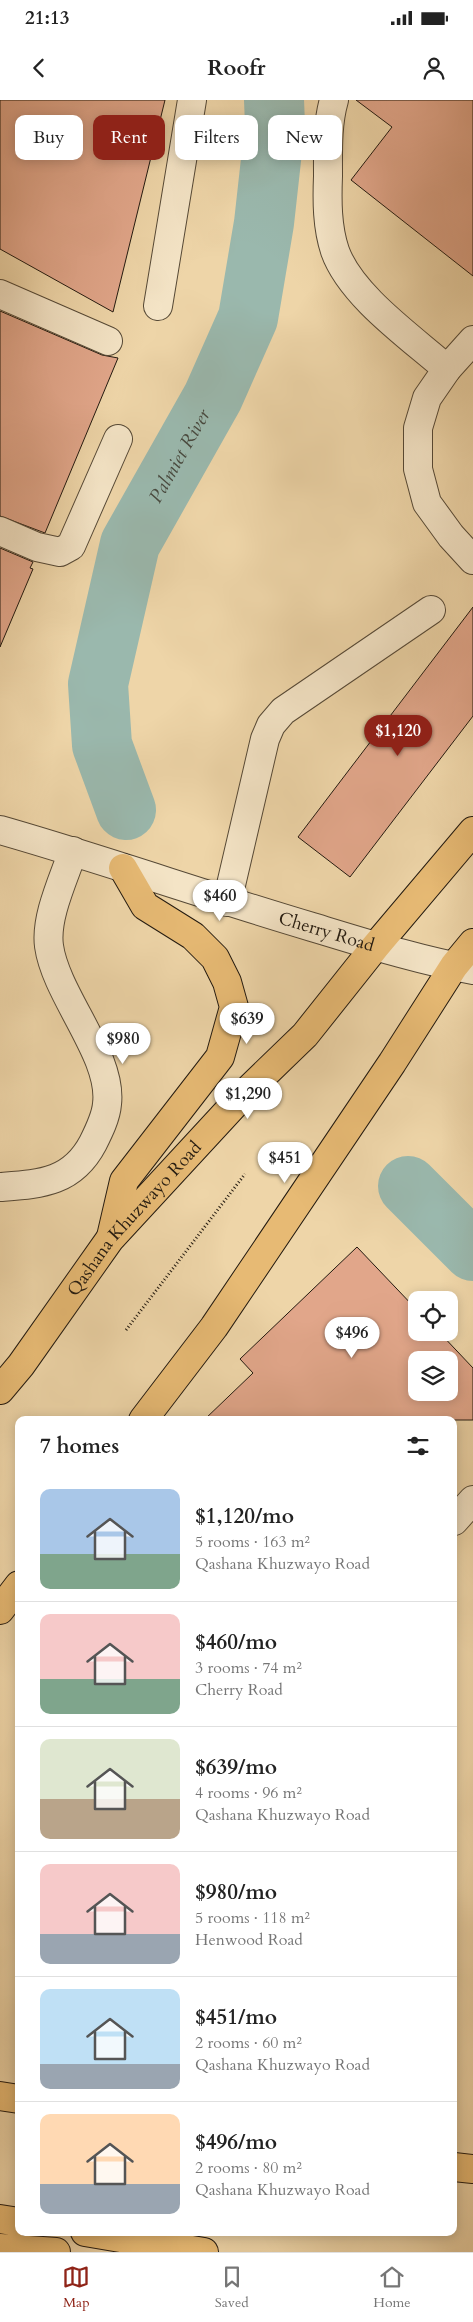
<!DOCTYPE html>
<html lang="en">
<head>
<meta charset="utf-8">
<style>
  :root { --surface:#fff; --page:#f6f6f6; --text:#222; --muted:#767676; --line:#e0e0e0; --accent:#8f2418 }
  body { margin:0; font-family:Cardo,serif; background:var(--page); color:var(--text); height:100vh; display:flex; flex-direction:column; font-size:19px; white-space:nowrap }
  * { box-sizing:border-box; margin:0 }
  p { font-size:16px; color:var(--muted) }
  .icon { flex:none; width:28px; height:28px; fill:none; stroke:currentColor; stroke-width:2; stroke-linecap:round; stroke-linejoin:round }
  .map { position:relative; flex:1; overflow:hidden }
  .details { position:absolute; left:15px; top:1316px; width:442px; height:820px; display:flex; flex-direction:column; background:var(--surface); border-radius:10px; box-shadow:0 2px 12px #0003 }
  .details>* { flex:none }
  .top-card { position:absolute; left:15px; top:15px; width:444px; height:45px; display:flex; gap:10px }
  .tools { position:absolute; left:408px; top:1191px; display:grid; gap:10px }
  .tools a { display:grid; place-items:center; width:50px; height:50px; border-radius:10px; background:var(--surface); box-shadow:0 2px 12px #0003; font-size:25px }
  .price { position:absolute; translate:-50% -42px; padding:0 11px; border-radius:18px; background:#fff; color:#222; font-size:16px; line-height:32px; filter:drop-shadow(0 1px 2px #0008) }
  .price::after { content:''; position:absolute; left:50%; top:30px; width:15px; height:11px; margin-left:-8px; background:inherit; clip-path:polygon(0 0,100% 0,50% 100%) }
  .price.active { background:var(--accent); color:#fff }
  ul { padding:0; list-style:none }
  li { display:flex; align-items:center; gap:15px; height:125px; padding:0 25px }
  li+li { border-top:1px solid var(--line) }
  li span { display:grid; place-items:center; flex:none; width:140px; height:100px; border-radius:10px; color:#555 }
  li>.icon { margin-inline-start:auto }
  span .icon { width:60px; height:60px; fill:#fffc; stroke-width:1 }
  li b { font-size:21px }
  h2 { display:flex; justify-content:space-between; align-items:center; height:60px; padding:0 25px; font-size:21px }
  .tag { padding:0 18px; border-radius:10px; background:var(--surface); box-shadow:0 2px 12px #0003; font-size:18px; line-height:45px }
  .tag.active { background:var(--accent); color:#fff }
  .status { display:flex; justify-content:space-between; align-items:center; height:35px; padding:0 25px; background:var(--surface); direction:ltr }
  .status svg { height:14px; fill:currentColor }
  header { display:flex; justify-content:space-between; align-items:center; height:65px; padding:0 25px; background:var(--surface); font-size:22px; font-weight:700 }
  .menu { display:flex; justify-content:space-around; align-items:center; height:70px; border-top:1px solid var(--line); background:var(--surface); font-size:14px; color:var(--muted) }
  .menu a { display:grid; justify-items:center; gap:2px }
  .menu .active { color:var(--accent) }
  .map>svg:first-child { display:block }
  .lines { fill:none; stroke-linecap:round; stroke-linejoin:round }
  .river { stroke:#9ab8ad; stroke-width:60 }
  .building { fill:#e1a68a; stroke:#231a10; fill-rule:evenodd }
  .minor-casing { stroke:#564936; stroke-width:30 }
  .major-casing { stroke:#231a10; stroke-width:30 }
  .highway-casing { stroke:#231a10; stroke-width:30 }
  .path { stroke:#231a10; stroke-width:3; stroke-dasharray:1 2.5; stroke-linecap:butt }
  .minor { stroke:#f4e4c6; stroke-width:28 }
  .major { stroke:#e7ba74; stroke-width:28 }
  .highway { stroke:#e7ba74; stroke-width:28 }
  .labels { text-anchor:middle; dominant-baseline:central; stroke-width:4; stroke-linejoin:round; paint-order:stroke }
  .street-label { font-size:18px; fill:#231a10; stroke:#f4e4c6 }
  .water-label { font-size:19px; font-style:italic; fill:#47493f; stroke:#f4e4c6 }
</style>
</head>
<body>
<div class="status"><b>21:13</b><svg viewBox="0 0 49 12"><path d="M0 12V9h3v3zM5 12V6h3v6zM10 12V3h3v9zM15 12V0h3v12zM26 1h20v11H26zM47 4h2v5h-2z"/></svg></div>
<header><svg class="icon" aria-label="back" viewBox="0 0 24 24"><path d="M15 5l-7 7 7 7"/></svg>Roofr<svg class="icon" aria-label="person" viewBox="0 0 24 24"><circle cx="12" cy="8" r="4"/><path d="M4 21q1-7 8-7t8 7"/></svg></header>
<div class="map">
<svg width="473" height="2152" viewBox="0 0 473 2152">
  <rect width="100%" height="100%" fill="#eed5a8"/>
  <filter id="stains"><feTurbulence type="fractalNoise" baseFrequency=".004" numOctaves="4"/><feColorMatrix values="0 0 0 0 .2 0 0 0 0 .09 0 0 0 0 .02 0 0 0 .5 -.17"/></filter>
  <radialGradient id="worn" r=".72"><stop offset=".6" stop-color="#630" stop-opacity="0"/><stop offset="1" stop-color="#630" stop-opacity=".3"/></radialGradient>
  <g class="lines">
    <g class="river">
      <path id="s1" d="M 126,710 L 102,645 L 98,584 L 130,444 L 213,297 L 248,218 L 264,123 L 275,24 L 274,0"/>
      <path d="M 408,1086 L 473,1151"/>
    </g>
  </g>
  <path class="building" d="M 0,0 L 165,0 L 113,212 L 0,149 Z
    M 356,0 L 473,0 L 473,176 L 351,80 L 392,27 Z
    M 0,211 L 102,255 L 118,258 L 45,433 L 0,416 Z
    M 0,448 L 33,462 L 30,468 L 33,469 L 0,547 Z
    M 473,507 L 473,616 L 350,777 L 298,737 Z
    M 357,1147 L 416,1209 L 416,1232 L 439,1232 L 473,1268 L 473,1320 L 204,1320 L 253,1273 L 240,1259 ZM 416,1260 L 449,1260 L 449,1292 L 416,1292 Z"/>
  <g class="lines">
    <defs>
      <g id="minor">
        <path d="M 334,0 C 327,24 328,51 328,76 C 327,101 327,127 335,151 C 351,196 412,238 447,269"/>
        <path d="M 0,194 L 108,241"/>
        <path d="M 158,206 L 192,0"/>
        <path d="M 473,240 L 447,269 L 427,298 L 418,328 L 418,369 L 427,403 L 451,436 L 473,460"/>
        <path d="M 0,431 L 37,447 L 60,452 L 71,446 L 118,339"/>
        <path id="s2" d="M 0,730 C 105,760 207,796 312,827 C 365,843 418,860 473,870"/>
        <path d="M 227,802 L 265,639 L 271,625 L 283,611 L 431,510"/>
        <path d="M 0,1087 C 40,1084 72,1083 93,1043 C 99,1031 106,1017 107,1004 C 113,956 56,896 49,846 C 45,817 64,778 73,751"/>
        <path d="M 454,1421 L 473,1400"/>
      </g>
      <g id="major">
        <path d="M 111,1137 L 124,1081 L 220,957 L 234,907 L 227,882 L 215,858 L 193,836 L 145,806 L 123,768"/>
        <path id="s3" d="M 0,1290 L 21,1265 L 110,1139 L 243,995 L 305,935 L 375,847 L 473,731"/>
        <path d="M 143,1320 L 214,1227 L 392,963 L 454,866 L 473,843"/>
        <path d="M 0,1510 L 19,1485"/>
      </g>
      <path id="highway" d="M 0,1996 L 19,1999
        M 454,2067 L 473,2069
        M 0,2119 L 19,2122
        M 85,2132 L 204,2152
        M 0,2148 L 56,2152"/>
    </defs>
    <use href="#minor" class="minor-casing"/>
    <use href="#major" class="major-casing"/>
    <use href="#highway" class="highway-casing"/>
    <path class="path" d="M 126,1230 L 245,1074"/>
    <use href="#minor" class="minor"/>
    <use href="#major" class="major"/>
    <use href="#highway" class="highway"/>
  </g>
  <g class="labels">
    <g class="street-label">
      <text stroke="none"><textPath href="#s2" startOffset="342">Cherry Road</textPath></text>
      <text stroke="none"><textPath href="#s3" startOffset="218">Qashana Khuzwayo Road</textPath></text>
    </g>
    <g class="water-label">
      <text stroke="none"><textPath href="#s1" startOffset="375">Palmiet River</textPath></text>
    </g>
  </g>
  <rect width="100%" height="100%" filter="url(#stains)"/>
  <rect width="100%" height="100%" fill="url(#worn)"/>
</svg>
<div class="tools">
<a><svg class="icon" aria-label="locate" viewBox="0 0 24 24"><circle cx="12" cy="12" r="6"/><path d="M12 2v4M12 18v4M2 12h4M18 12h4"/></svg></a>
<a><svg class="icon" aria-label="layers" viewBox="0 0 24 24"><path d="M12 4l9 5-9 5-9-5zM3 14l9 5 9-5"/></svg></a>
</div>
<b class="price active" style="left:398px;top:657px">$1,120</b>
<b class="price" style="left:220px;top:822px">$460</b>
<b class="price" style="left:247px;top:945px">$639</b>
<b class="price" style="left:123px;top:965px">$980</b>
<b class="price" style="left:248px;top:1020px">$1,290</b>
<b class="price" style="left:285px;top:1084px">$451</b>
<b class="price" style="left:352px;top:1259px">$496</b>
<div class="top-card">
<a class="tag">Buy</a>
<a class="tag active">Rent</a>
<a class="tag">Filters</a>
<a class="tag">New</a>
</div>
<section class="details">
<h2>7 homes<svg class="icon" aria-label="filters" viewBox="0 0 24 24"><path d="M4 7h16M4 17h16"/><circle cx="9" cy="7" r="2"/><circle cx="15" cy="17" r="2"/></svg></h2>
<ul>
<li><span style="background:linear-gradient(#a9c7e8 65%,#7fa58c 0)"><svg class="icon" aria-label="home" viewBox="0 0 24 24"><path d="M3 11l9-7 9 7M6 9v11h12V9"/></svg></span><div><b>$1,120/mo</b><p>5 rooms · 163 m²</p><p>Qashana Khuzwayo Road</p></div></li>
<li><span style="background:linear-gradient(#f6c9c9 65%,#7fa58c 0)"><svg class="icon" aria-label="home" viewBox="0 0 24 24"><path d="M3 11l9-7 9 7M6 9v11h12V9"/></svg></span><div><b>$460/mo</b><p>3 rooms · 74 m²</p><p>Cherry Road</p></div></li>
<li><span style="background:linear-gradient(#dfe7d0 60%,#b9a48a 0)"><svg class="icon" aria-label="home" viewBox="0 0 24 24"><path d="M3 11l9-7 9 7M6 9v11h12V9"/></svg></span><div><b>$639/mo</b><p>4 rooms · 96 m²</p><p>Qashana Khuzwayo Road</p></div></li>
<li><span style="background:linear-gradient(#f6c9c9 70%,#9aa5b1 0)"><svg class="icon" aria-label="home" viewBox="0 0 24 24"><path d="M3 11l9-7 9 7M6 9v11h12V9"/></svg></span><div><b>$980/mo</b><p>5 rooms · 118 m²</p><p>Henwood Road</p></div></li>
<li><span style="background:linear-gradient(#bfe0f5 75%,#9aa5b1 0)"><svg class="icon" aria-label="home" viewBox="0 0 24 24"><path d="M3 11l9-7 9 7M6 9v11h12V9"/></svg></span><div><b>$451/mo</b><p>2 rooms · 60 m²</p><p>Qashana Khuzwayo Road</p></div></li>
<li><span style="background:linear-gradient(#ffd9b3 70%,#9aa5b1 0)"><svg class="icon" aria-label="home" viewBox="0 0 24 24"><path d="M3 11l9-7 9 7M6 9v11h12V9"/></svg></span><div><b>$496/mo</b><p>2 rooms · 80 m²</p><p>Qashana Khuzwayo Road</p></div></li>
</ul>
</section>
</div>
<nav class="menu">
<a class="active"><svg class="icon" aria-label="map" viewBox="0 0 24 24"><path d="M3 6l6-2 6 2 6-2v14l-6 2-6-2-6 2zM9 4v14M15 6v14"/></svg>Map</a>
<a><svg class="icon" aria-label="saved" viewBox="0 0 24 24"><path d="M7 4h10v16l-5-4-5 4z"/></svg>Saved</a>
<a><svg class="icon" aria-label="home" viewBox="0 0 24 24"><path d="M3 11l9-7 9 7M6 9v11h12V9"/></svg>Home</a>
</nav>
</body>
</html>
